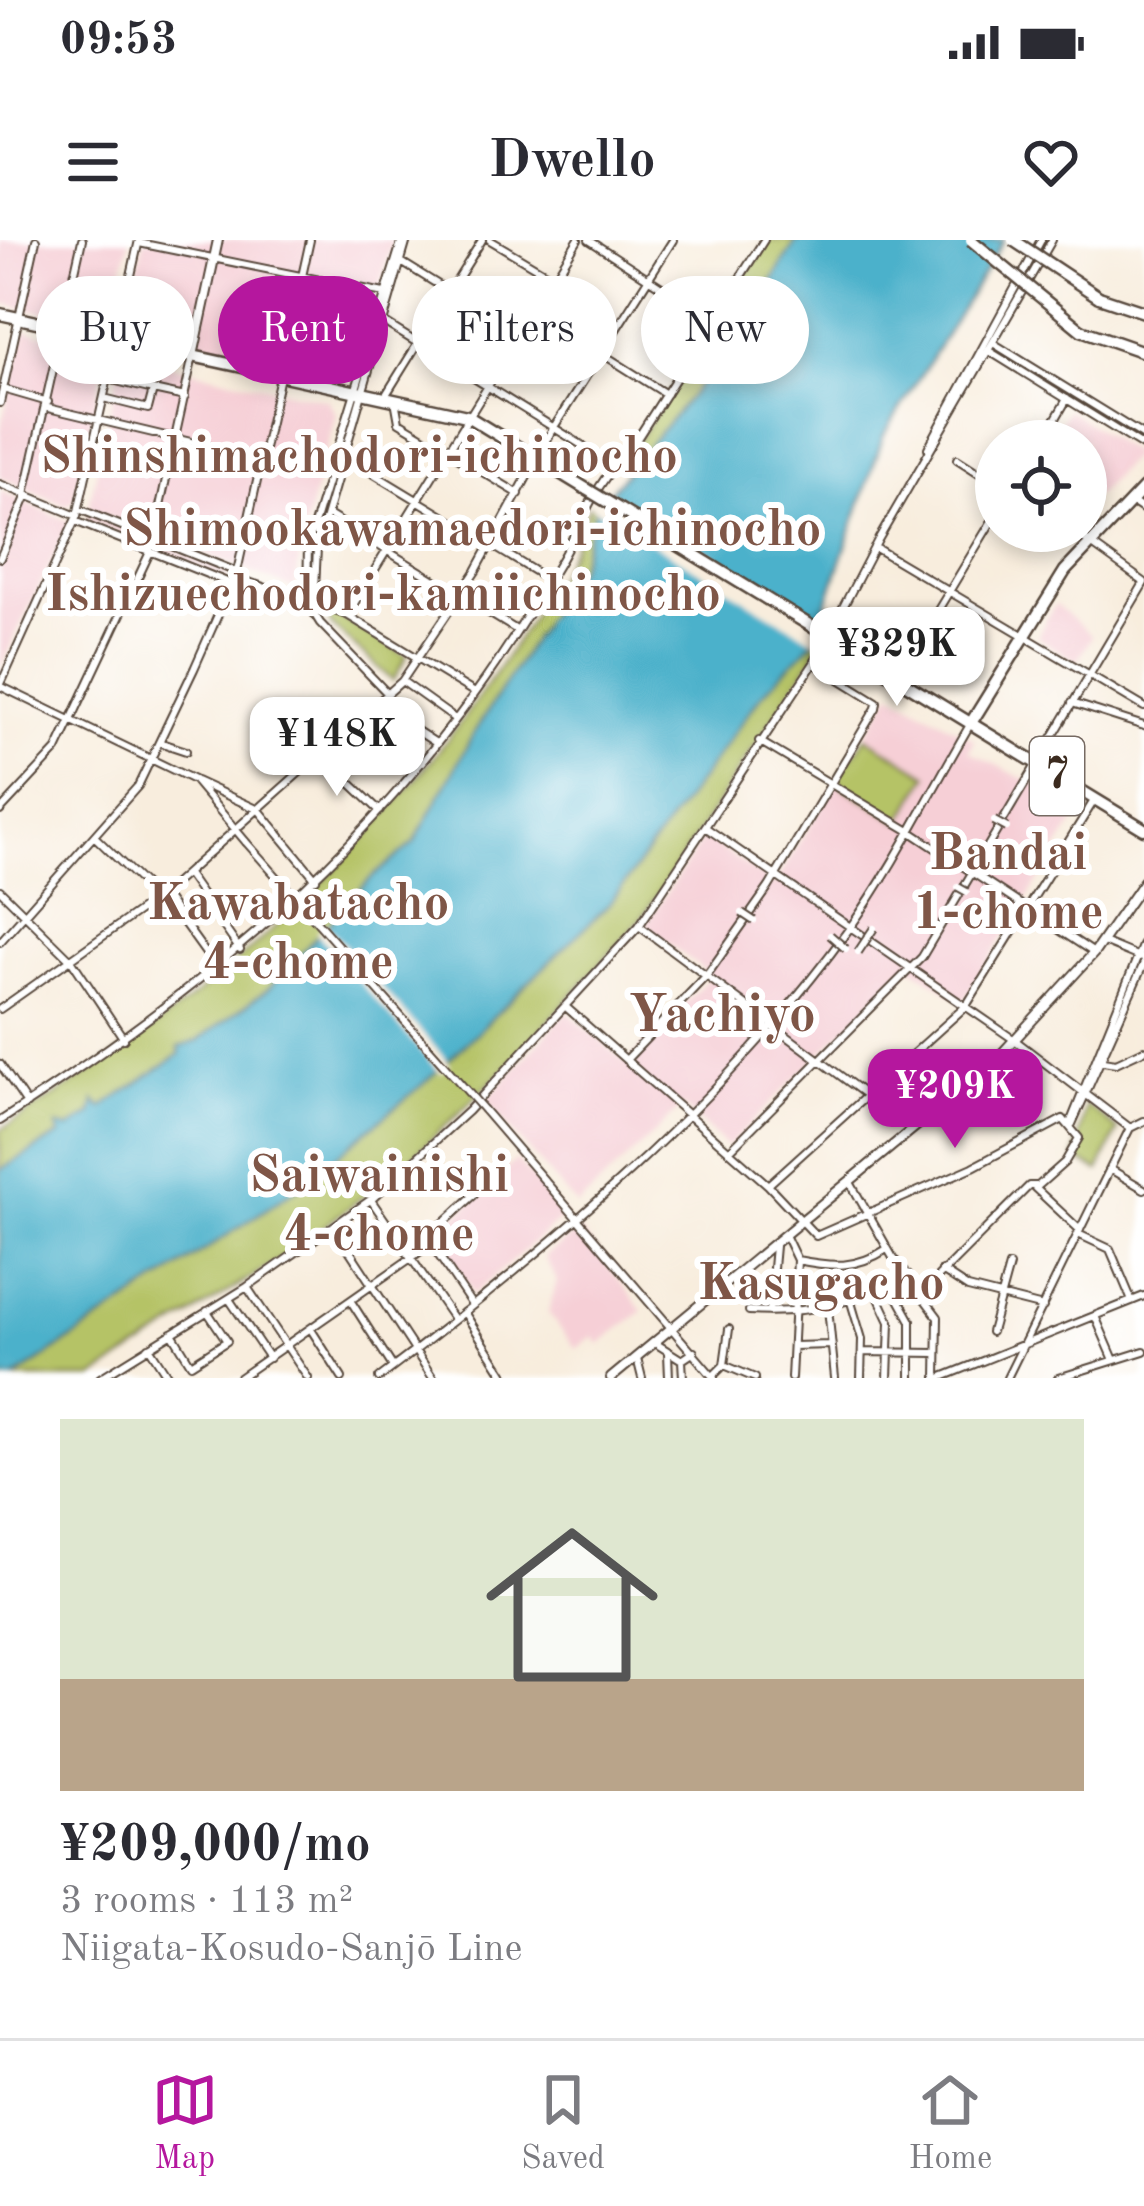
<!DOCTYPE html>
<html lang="en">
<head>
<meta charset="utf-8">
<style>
  :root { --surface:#fff; --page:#f7f7f7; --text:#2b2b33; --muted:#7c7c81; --line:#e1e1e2; --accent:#b5179e }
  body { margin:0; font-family:"Old Standard TT",serif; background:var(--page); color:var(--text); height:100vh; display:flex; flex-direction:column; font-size:45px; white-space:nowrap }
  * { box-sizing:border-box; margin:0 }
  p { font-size:39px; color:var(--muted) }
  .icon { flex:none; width:66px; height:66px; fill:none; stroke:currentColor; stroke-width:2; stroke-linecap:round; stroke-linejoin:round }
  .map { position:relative; height:1138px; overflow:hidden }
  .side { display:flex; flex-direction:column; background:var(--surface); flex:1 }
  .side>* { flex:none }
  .top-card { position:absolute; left:36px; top:36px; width:1074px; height:108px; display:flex; gap:24px }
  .tools { position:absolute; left:975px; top:180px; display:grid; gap:24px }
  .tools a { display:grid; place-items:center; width:132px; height:132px; border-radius:50%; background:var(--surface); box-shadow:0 6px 18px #0003; font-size:60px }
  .price { position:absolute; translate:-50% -102px; padding:0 27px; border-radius:24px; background:#fff; color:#222; font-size:39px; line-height:78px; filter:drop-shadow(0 3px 6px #0008) }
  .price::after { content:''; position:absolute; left:50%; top:72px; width:36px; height:27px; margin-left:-18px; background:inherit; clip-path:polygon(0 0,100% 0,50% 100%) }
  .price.selected { background:var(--accent); color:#fff }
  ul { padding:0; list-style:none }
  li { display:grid; align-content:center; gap:24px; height:636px; padding:0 60px }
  li span { display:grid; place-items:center; height:372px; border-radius:0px; color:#555 }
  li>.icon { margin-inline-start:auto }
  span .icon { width:216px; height:216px; fill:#fffc; stroke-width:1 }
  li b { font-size:51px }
  .pill { padding:0 42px; border-radius:54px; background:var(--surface); box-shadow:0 6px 18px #0003; font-size:42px; line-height:108px }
  .pill.selected { background:var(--accent); color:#fff }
  .status { display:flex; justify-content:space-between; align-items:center; height:84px; padding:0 60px; background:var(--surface); direction:ltr }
  .status svg { height:33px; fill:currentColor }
  header { display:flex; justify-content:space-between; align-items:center; height:156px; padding:0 60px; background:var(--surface); font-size:54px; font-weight:700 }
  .tab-bar { display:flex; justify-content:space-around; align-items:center; height:168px; border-top:3px solid var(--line); background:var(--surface); font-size:33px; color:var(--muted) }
  .tab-bar a { display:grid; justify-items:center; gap:6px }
  .tab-bar .selected { color:var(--accent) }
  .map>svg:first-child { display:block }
  .built { fill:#f6cfd6 }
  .green { fill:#b5c366; stroke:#787642; stroke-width:3 }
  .water { fill:#4cb1cb; stroke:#446e74; stroke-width:3 }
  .pier { fill:#f8eddd }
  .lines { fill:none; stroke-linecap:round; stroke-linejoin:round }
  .minor-casing { stroke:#57473b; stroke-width:10 }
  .major-casing { stroke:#57473b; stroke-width:12 }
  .highway-casing { stroke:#57473b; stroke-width:15 }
  .minor { stroke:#fff; stroke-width:6 }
  .major { stroke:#fff; stroke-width:8 }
  .highway { stroke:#fff; stroke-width:10 }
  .minor-bridge-casing { stroke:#57473b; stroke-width:10; stroke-linecap:butt }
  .highway-bridge-casing { stroke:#57473b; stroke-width:15; stroke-linecap:butt }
  .minor-bridge { stroke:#fff; stroke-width:6 }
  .highway-bridge { stroke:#fff; stroke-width:10 }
  .labels { text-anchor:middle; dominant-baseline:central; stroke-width:12; stroke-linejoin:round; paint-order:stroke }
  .shield { fill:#fff; stroke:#766a62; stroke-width:3 }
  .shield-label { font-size:45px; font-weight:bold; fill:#3b2a1e }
  .neighbourhood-label { font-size:51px; font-weight:bold; fill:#7f5647; stroke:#fff }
  .quarter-label { font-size:54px; font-weight:bold; fill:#7f5647; stroke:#fff }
</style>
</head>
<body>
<div class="status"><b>09:53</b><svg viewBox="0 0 49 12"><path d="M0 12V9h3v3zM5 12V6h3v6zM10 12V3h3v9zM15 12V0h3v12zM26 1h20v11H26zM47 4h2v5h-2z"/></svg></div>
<header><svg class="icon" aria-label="menu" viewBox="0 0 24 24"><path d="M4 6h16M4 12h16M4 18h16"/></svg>Dwello<svg class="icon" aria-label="heart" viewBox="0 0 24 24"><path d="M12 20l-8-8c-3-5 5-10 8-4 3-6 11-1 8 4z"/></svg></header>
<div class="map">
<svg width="1144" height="1138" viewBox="0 0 1144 1138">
  <rect width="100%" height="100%" fill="#fff"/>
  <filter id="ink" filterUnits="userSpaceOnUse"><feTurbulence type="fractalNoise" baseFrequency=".00833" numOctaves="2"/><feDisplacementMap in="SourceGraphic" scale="24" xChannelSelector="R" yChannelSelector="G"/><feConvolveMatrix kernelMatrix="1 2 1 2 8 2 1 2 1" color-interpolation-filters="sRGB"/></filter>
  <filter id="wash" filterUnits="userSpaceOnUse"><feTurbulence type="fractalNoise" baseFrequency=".004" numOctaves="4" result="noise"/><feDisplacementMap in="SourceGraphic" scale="48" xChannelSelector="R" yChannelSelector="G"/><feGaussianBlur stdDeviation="2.7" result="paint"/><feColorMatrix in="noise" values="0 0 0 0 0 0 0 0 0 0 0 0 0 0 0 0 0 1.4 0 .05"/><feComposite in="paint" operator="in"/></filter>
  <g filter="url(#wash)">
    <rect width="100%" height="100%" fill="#f8eddd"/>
    <path class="built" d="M 0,0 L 129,0 L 111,78 L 99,84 L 0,63 Z
      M 144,0 L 393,0 L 354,130 L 338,141 L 136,97 L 126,80 Z
      M 25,91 L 97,106 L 105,119 L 73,262 L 65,265 L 0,237 L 0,190 Z
      M 132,117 L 328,160 L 336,174 L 302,298 L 295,349 L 88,269 L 120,127 Z
      M 1068,170 L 1134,214 L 1096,256 L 1086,250 L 1086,201 L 1047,201 Z
      M 0,251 L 70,282 L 0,428 Z
      M 87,273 L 230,332 L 227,339 L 87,281 Z
      M 1055,364 L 1092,396 L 1077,421 L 1037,397 Z
      M 892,452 L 975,500 L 969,511 L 1083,569 L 963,762 L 909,725 L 727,907 L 683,866 L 577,966 L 486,861 L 567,772 L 626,823 L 711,736 L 645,685 L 704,597 L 774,645 Z
      M 516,920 L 565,975 L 474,1054 L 434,997 Z
      M 580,990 L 643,1071 L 599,1104 L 593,1096 L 576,1109 L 548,1073 L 557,1041 L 544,1017 Z"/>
    <path class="green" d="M 768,0 L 797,0 L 731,108 L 627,232 L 621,226 Z
      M 589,266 L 596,268 L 579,326 L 474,493 L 414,603 L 370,639 L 268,749 L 198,801 L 179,807 L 180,814 L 102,869 L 95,862 L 92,874 L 69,889 L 58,888 L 61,894 L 0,930 L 0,890 C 206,768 386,605 515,403 C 544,358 573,317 589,266 Z
      M 326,369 L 407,416 L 393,441 L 331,385 Z
      M 814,401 L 821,405 L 642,678 L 505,829 L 402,927 L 288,1014 L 93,1138 L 14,1138 L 302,945 L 454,815 L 612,661 L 762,454 Z
      M 866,497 L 928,535 L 900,582 L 843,547 L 838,537 Z
      M 1086,865 L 1118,890 L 1099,931 L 1075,918 Z"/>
    <path class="water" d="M 797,0 L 1004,0 L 883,197 L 814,401 L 762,454 L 611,662 L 428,840 L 302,945 L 14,1138 L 0,1138 L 0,930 L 60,895 L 57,886 L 69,889 L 92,874 L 95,861 L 102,868 L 180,814 L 179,807 L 198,801 L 268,749 L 370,639 L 414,603 L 474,493 L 579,326 L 596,268 L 731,108 Z"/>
    <path class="pier" d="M 602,248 L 826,383 L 819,404 L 590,266 Z
      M 325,683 L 451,825 L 441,834 L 316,693 Z"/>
  </g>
  <g filter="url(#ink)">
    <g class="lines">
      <defs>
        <path id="minor" d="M 490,0 L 554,38
          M 589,0 L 714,81
          M 139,3 L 384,53
          M 403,23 L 586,136
          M 550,44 L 618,86
          M 385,83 L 614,225
          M 993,103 L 1144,196
          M 989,111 L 1144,207
          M 601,113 L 666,154
          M 108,139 L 153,150
          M 3,149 L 48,162
          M 104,158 L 148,169 L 153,150 L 185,157
          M 384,158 L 482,0
          M 395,160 L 399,182 L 519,254
          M 0,163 L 36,0
          M 48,168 L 329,235
          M 1043,201 L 1067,159
          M 928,208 L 1041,0
          M 346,217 L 549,340
          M 957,219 L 996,244
          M 0,244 L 77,276
          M 25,254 L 82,0
          M 1132,262 L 1144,270
          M 79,269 L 237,332
          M 327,274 L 515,389
          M 75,281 L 232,344
          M 1073,291 L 1144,342
          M 874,307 L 1144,467
          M 0,318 L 27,255
          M 234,337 L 307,362 L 320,383 L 388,454
          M 307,359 L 308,304 L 402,0
          M 307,362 L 315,349 L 317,308 L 407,0
          M 307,362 L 347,375 L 475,453
          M 347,375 L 578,0
          M 912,413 L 996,274
          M 402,441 L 455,479
          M 0,446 L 77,276 L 139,0
          M 0,446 L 194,540 L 246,602
          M 1072,463 L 1144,486
          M 377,465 L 436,503
          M 759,501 L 908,590 L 1094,713
          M 162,503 L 186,511
          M 322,516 L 380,571
          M 196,541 L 259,570 L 316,639
          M 0,571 L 57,510 L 150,312 L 193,116
          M 705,587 L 1016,801 L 1130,888
          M 94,596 L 158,658
          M 187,634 L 240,710
          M 0,650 L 72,721 L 124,799
          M 163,654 L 217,729
          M 639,686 L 912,889
          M 0,702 L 138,546 L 194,429 L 237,332 L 310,0
          M 1103,702 L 1144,719
          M 567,768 L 768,945 L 816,996 L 973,927 L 1063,879 L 1079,898 L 1065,922 L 1038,946 L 1029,946 L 921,1054
          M 0,769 L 163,654 L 402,441 L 476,331 L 554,187 L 673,0
          M 626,820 L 707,735 L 769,647 L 876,468 L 877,462 L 814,423
          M 1103,821 L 1116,823 L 1144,810
          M 0,824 L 27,864
          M 484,870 L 714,1138
          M 0,881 C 185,762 343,635 474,455 C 504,414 532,369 558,325 C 583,283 593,243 630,210 L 764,0
          M 1072,884 L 1144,723
          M 1069,886 L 1144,701
          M 729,911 L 922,717 L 1144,343
          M 1110,929 L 1144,949
          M 851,944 L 892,1016 L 938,1077 L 937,1138
          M 768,945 L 966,766 L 1095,559
          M 1035,948 L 1080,990
          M 371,960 L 454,1080
          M 334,987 L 433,1138
          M 1078,994 L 1110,1009 L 1132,1061
          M 786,997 L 797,1020 L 791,1138
          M 431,1004 L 427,998 L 474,955
          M 797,1020 C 832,1027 856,1029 887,1009
          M 942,1031 L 968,1048 L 1043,1067
          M 891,1045 L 911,1081 L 911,1138
          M 247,1047 L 308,1138
          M 876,1052 L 890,1082 L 888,1138
          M 229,1059 L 269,1118
          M 851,1062 L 862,1099 L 861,1138
          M 352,1063 L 393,1127
          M 828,1068 L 835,1138
          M 749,1071 C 810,1075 853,1063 908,1035
          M 464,1072 L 506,1138
          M 769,1072 L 775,1006
          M 1095,1076 L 1114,1120
          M 312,1091 L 342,1138
          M 991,1092 L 1009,1026
          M 172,1093 L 191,1124 L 227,1101 L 207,1071
          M 655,1103 L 682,1120 L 694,1112
          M 793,1106 L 831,1105
          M 149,1107 L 169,1138
          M 862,1112 L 936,1113
          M 668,1113 L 669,1138
          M 637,1118 L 642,1138
          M 682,1120 L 683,1138
          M 724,1125 L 755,1138
          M 714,1135 L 724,1125 L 729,1089
          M 100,1138 L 247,1047 L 373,958 L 468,871 L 639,686 L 814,423 L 878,300 L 1052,0
          M 239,1138 L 431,1004 L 472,1065
          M 379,1138 C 549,1010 724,862 849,689 C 895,625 931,551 971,483
          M 940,1138 L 1144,1056
          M 1007,1138 L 1130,888 L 1144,881
          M 1058,1138 L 1144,1111"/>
        <path id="major" d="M 193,116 L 218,0
          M 611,1138 L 994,822 L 1094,713 L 1144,641"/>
        <path id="highway" d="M 1099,57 L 1144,72
          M 0,74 L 467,176 L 588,250
          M 1081,90 L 1144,112
          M 834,400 L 1144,589
          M 971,483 L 1065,331 L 1144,248"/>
      </defs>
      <use href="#minor" class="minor-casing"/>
      <use href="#major" class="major-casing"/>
      <use href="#highway" class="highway-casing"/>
      <use href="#minor" class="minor"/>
      <use href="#major" class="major"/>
      <use href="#highway" class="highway"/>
      <defs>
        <path id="minor-bridge" d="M 994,581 L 1007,588
          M 246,602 L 484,870
          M 957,627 L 962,619
          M 958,647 L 967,652
          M 742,673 L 754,681
          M 830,695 L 846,709
          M 858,712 L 874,688"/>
        <path id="highway-bridge" d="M 971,0 L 1081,90
          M 1013,0 L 1099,57
          M 588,250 L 834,400"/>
      </defs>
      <use href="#minor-bridge" class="minor-bridge-casing"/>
      <use href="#highway-bridge" class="highway-bridge-casing"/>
      <use href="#minor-bridge" class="minor-bridge"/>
      <use href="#highway-bridge" class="highway-bridge"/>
    </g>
  </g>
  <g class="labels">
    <rect class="shield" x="1030" y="497" width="54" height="78" rx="9"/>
    <g class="shield-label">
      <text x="1057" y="536">7</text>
    </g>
    <g class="neighbourhood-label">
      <text x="359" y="218">Shinshimachodori-ichinocho</text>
      <text x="472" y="291">Shimookawamaedori-ichinocho</text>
      <text x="383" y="356">Ishizuechodori-kamiichinocho</text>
      <text x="1008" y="615">Bandai<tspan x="1008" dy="59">1-chome</tspan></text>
      <text x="298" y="665">Kawabatacho<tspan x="298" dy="59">4-chome</tspan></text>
      <text x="379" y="937">Saiwainishi<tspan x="379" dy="59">4-chome</tspan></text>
      <text x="821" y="1045">Kasugacho</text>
    </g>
    <g class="quarter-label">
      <text x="722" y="777">Yachiyo</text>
    </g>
  </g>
</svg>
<div class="tools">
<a><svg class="icon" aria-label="locate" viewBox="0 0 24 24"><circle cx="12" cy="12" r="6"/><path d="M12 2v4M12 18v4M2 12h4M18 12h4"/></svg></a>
</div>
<b class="price" style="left:897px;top:469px">¥329K</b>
<b class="price" style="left:337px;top:559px">¥148K</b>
<b class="price selected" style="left:955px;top:911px">¥209K</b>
<div class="top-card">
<a class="pill">Buy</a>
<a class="pill selected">Rent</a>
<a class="pill">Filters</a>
<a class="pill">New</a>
</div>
</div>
<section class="side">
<ul>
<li><span style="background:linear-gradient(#dfe7d0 70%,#b9a48a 0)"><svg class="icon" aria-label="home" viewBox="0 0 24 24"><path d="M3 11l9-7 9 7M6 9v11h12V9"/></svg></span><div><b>¥209,000/mo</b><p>3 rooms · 113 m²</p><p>Niigata-Kosudo-Sanjō Line</p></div></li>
</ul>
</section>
<nav class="tab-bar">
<a class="selected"><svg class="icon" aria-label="map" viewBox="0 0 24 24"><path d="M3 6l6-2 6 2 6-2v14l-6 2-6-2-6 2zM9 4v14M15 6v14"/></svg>Map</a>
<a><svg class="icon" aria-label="saved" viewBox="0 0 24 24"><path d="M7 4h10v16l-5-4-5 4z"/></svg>Saved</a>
<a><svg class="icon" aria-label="home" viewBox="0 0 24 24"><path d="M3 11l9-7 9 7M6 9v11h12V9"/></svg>Home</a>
</nav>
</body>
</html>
